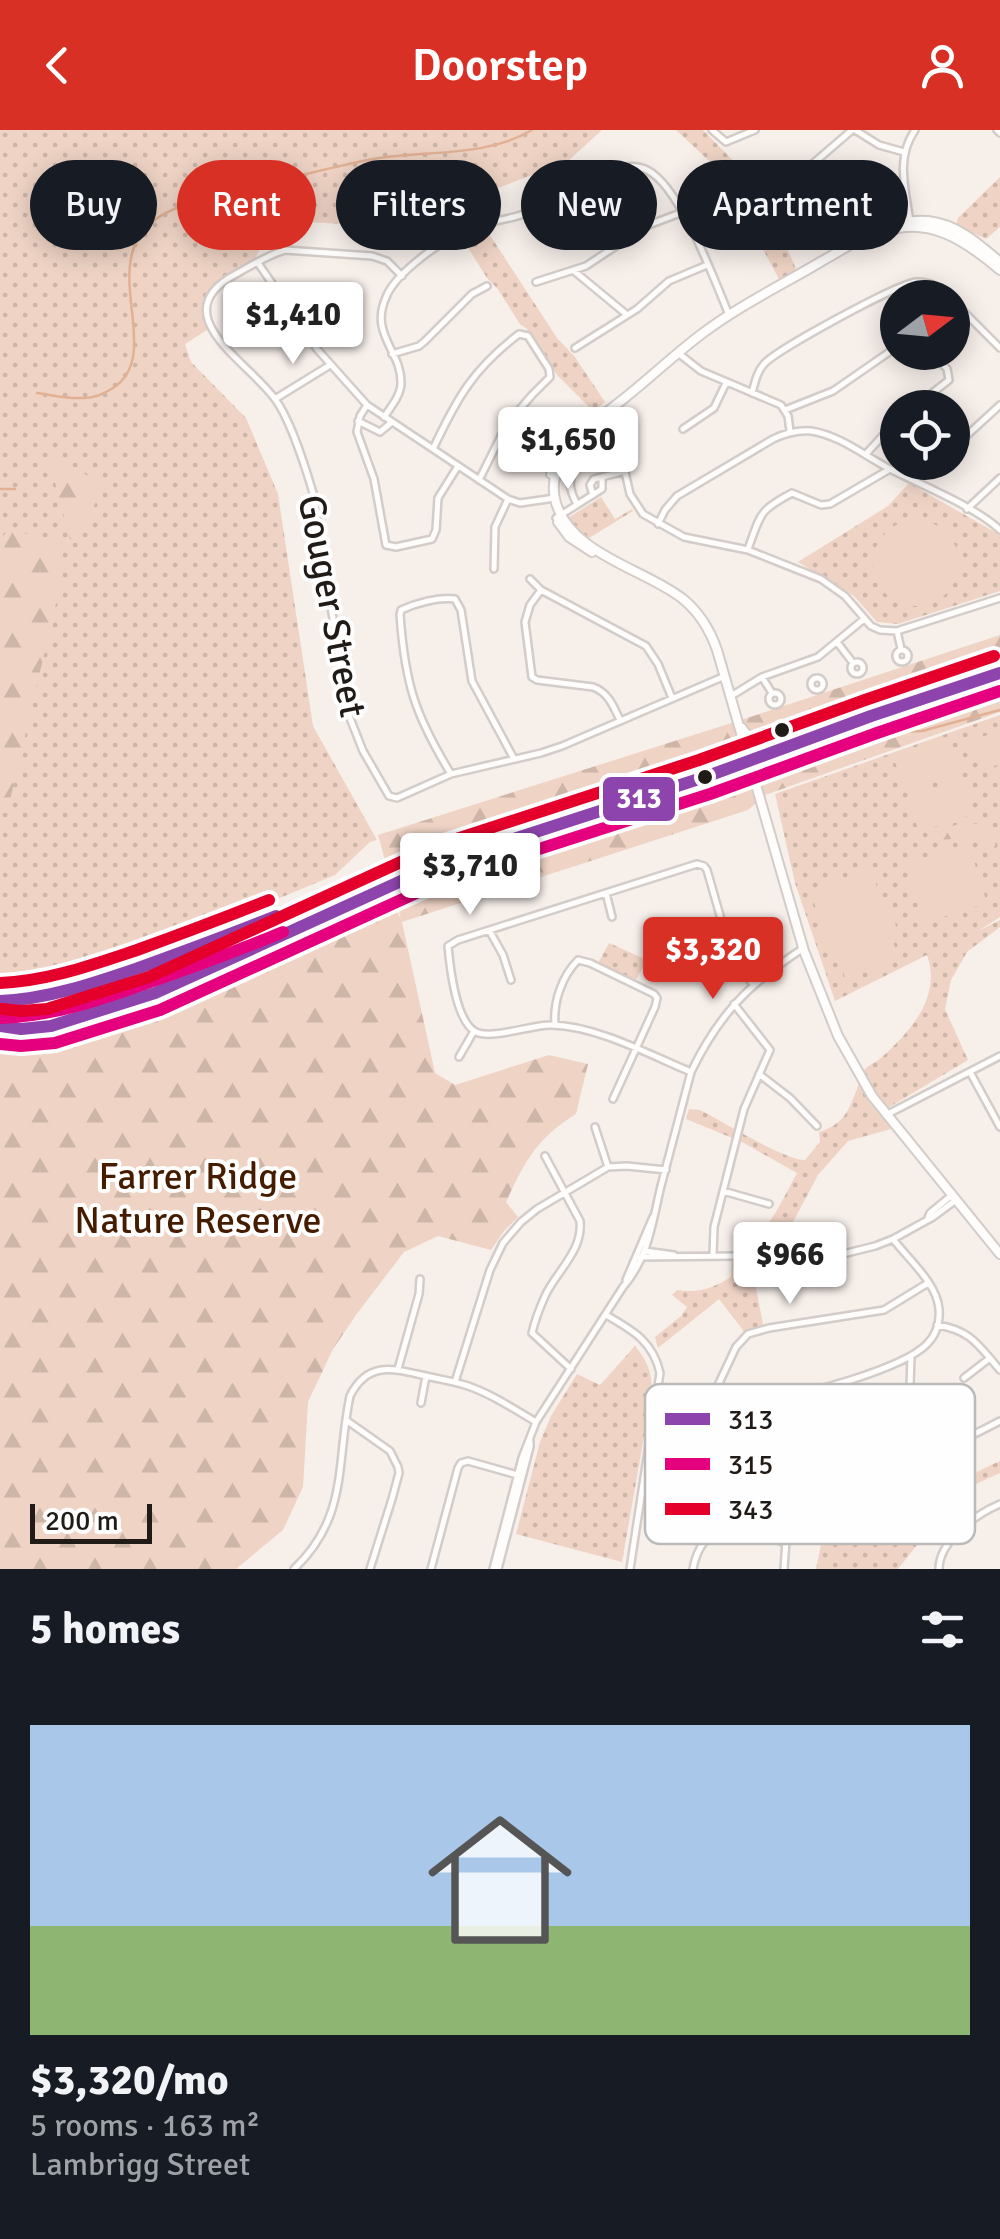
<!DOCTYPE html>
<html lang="en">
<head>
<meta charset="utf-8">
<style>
  :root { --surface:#171b24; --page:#242831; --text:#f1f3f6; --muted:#9ea1a6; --accent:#d93025 }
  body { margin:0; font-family:Signika,sans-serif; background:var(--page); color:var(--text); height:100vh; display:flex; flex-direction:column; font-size:38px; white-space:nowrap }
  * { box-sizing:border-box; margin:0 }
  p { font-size:32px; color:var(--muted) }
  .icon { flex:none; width:55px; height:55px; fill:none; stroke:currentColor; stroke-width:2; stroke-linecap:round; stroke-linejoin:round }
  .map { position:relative; height:1439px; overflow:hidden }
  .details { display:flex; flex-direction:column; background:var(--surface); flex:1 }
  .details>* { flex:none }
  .guide { position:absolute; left:30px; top:30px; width:940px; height:90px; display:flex; gap:20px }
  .needle { width:65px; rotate:74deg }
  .fabs { position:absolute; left:880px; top:150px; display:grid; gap:20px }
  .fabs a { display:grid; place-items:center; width:90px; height:90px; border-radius:50%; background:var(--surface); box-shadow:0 5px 25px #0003; font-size:50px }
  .scale { position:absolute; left:30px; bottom:25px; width:122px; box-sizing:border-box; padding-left:10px; border:5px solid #211b17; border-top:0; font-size:28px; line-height:35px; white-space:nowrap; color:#211b17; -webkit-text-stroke:8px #fefefe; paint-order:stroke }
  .price { position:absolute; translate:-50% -85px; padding:0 22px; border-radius:10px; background:#fff; color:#222; font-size:32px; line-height:65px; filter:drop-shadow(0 2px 5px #0008) }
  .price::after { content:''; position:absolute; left:50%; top:60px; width:30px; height:22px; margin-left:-15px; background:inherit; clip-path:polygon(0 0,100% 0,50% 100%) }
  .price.on { background:var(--accent); color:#fff }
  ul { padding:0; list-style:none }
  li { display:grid; align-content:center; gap:20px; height:530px; padding:0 30px }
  li span { display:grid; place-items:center; height:310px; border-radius:0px; color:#555 }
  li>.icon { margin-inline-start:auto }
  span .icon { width:180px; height:180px; fill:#fffc; stroke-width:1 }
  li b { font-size:42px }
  h2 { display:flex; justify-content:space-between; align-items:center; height:120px; padding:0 30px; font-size:42px }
  .tag { padding:0 35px; border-radius:45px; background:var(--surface); box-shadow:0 5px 25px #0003; font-size:35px; line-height:90px }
  .tag.on { background:var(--accent); color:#fff }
  header { display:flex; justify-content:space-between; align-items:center; height:130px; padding:0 30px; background:var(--accent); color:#fff; font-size:45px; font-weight:600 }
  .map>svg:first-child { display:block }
  .grass { fill:url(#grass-dots) }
  .forest { fill:url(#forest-firs) }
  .garden { fill:#efd4c5 }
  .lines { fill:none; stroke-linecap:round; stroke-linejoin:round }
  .stream { stroke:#e2b194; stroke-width:2.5 }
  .minor-casing { stroke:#d3ccc8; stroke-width:10 }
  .major-casing { stroke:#d3ccc8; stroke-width:12 }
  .minor { stroke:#fefdfc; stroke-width:5 }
  .major { stroke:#fefdfc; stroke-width:8 }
  .bus-1-casing { stroke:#fefefe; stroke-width:20 }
  .bus-2-casing { stroke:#fefefe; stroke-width:20 }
  .bus-3-casing { stroke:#fefefe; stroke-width:20 }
  .bus-1 { stroke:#8e44ad; stroke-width:12 }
  .bus-2 { stroke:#e5007d; stroke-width:12 }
  .bus-3 { stroke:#e4002b; stroke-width:12 }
  .bus-dot { fill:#211b17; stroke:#fefefe; stroke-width:4 }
  .labels { text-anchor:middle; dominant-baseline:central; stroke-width:8; stroke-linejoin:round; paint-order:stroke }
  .street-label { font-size:38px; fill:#211b17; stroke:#fefefe }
  .park-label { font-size:38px; fill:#451c00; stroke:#fefefe }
  .key { fill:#fefefe; stroke:#bcbab9; stroke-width:2.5 }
  .key-label { font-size:28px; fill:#211b17 }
  .line-badge { stroke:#fefefe; stroke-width:4 }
  .badge-label { font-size:28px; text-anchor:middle; font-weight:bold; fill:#fff }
</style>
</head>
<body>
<header><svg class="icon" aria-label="back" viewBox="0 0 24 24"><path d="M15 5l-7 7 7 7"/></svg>Doorstep<svg class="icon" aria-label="person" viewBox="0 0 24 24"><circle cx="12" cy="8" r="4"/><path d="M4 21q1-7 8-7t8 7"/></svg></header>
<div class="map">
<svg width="1000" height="1439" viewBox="0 0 1000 1439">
  <defs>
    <pattern id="grass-dots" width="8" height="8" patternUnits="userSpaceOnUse" patternTransform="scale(2.5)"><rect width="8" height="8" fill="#efd4c5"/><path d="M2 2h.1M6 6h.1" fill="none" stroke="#cdb5a8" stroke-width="1.8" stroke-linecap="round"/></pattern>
    <pattern id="forest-firs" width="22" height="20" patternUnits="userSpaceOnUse" patternTransform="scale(2.5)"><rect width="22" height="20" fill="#efd4c5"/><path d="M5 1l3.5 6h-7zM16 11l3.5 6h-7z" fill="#cdb5a8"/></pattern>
  </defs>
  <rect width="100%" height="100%" fill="#f7efea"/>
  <path class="grass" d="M 0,0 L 602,0 L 568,31 L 467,70 L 557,208 L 575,227 L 605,272 L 593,281 L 557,245 L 527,199 L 520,194 L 497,158 L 487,148 L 445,81 L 462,71 L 394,97 L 274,90 L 252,135 L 224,150 L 207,175 L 210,198 L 185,214 L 191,232 L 246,288 L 278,364 L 313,596 L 377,710 L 370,712 L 335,745 L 217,794 L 89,841 L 22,855 L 0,854 Z
    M 676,0 L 703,0 L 762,60 L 796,139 L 780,151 L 722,43 Z
    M 1000,47 L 1000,97 L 986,109 L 956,95 L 958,88 Z
    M 909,353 L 1000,405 L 1000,461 L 898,494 L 877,492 L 854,466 L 798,432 L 888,376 Z
    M 601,367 L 615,389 L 632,379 L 633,381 L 589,408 L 578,400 L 568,388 Z
    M 1000,585 L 1000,787 L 978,801 L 1000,790 L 1000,797 L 967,822 L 951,850 L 945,879 L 968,930 L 881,982 L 891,999 L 848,1011 L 818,1045 L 793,1092 L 790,1121 L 782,1129 L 782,1136 L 754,1148 L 763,1194 L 746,1204 L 719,1169 L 658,1218 L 655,1207 L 681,1186 L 687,1177 L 672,1165 L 677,1160 C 700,1163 711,1159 731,1147 L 732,1129 C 766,1107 778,1078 797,1043 L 742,1012 L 686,989 L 689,979 L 700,980 C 724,992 782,1029 805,1030 L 820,1012 L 819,1002 C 845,994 849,980 858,956 C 858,955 863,942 863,941 C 868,935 877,932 882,927 C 911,901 942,866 927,825 L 835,871 L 795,753 L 775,664 Z
    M 609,813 L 647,830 L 636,850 L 598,833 Z
    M 635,1216 C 647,1231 652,1241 652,1261 L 622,1432 L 516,1404 L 540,1312 L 551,1286 L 577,1244 L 600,1255 Z
    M 654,1308 L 736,1325 L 755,1323 L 761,1326 L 762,1335 C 818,1357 859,1380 921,1365 C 948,1358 975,1342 1000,1331 L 1000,1343 L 967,1358 L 969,1383 L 943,1413 L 917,1415 L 898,1439 L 816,1439 L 828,1380 L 764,1346 L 719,1336 L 714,1340 C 708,1339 703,1335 697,1332 C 683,1325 665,1330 650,1332 Z"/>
  <path class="forest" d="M 61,329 L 104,356 L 77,410 L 70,409 L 49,330 Z
    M 11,399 L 59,414 L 61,452 L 7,683 L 0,682 L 0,450 L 4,447 L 0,445 L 0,408 Z
    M 1000,505 L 1000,582 L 765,665 L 748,680 L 402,792 L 435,943 L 455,955 L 549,925 L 588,934 L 576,984 C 537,1008 525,1031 506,1072 L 518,1087 L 504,1101 L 491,1120 L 438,1106 L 404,1122 L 356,1185 L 333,1219 L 308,1272 L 303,1357 L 283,1400 L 236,1439 L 0,1439 L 0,901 L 31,905 L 61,900 L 133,877 L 236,836 L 304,802 L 388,765 L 401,789 L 378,705 L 744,589 Z
    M 961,693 L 985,694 L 998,719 L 992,725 L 985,713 L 951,709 L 929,711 L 931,704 Z"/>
  <path class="garden" d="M873 433a43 43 0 1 1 86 0a43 43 0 1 1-86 0Z
    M 1000,601 L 1000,634 L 980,641 L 969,611 Z
    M 949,608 L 961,643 L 905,662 L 893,626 Z
    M 963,648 L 974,684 L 919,702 L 907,667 Z
    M 969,715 L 987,773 L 924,793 L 906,735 Z
    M 871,739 L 879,763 L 893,781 L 896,797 L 893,811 L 899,830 L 845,848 L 839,829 L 828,820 L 822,812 L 819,802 L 819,788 L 810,760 Z"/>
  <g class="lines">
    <path class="stream" d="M 37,263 C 52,265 68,269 84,268 C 93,268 104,264 113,258 C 173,219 75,110 185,75 C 247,60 310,41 373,29 C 425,20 485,28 532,0
      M 0,359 L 15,359
      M 870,603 L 922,601 L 1000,580"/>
    <defs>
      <path id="minor" d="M 712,0 L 726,12 L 755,0
        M 855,0 L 879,15 L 904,22
        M 997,0 L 1000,3
        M 768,61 L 795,49 L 852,0
        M 836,73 L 858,111
        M 903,92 L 901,60 L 904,56
        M 910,93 C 906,60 895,29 915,0
        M 258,133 L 317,219 L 367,275 L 508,369 L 520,373 L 555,368
        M 574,141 L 626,184
        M 402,146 L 387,131 L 372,126 L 285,120 C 268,125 252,135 236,144 C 161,184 249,232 275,269 C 290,289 306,339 313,363 L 348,583 L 363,621 L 389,666 L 397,668 L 451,644 L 541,623 L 562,616 L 725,546
        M 536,152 L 586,136 L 646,96 L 683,82
        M 952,170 L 1000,218
        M 305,201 L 328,185 L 333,177
        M 575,218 L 637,179 L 669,151 L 707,135
        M 678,223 L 701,241 L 781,275 L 788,286 L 790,301
        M 392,224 L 419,216 L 425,211 L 472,164 L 487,156
        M 752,263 C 755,252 757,242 764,234 C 776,220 897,154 916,152 C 930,151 941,158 950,168
        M 275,269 L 330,235
        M 367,275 L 360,286 L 357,302 L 374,349 L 386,415 L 396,417 L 432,409 L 436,400 L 438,368 L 458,336
        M 913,278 L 949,250 L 947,239 L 932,222
        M 785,280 L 833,261 L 898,216
        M 603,285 L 616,302 L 630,364 L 643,384 L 684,407 L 748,420 L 821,449 L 845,466 L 871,496 L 880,500 L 897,501 L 1000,468
        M 384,287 C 391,277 401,265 401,253 C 402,221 368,204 387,165 C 396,144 435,116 455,105 C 473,94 494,92 514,87 C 536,81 557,72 578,63 C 601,53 620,27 647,40 C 680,56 714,149 729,185
        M 358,291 L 380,302 L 392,292
        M 683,299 L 714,278 L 726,253
        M 433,319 C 457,268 473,239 519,204 L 528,206 L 549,239 L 550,247 L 532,265 L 507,294 L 479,350
        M 952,319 L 1000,275
        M 866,324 L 898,289
        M 916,350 L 936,332
        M 593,365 L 590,355 L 594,349 L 625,341
        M 577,374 C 555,335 592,328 621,322
        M 967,379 L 1000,348
        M 556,388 L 602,359 L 602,347
        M 658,394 L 665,380 L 677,366 L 773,309 C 786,303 797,300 811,301 C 839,305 865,326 890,339 C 921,355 976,377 1000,400
        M 748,419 C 761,384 758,381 792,363 L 821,375 L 830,374 L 890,339
        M 494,439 L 495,397 L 508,369
        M 530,449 L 541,460 L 646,516 L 658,534 L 672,568
        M 541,460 L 530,475 L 525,492 L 532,547 L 537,550 L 593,557 C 609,563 613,576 620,590
        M 897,501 L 901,519
        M 837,512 L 853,533
        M896 526a6 6 0 1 1 12 0a6 6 0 1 1-12 0Z
        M851 538a6 6 0 1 1 12 0a6 6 0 1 1-12 0Z
        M 762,547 L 772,563
        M811 554a6 6 0 1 1 12 0a6 6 0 1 1-12 0Z
        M769 569a6 6 0 1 1 12 0a6 6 0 1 1-12 0Z
        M 731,566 L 762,547 L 818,527 L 864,489
        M 451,644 C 415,585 405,554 400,485 L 401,480 C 416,473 438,467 455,469 L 461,480 L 472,551 L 514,629
        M 606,763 L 612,787
        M 489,800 L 503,825 L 511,850
        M 663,805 C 690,818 698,826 728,816
        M 555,895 C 553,872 562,846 578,830 L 590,833 L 654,864 L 657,868 L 655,877 L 613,969
        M 459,927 L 474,901
        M 691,942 C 650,925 597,896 552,895 C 533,894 492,910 476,902 C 456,892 450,838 448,816 L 458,810 L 697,734 L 704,736 L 707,740 L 731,824 L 738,837 L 753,854
        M 970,942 L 1000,997
        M 759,944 L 790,968 L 817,996
        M 886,985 L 1000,926
        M 595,997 L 608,1037
        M 545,1026 L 580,1091 C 583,1120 558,1140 546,1164 C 540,1177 535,1190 532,1203 L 571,1239
        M 723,1061 L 769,1074
        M 928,1088 L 930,1083 L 952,1065
        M 645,1121 L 674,1125
        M 713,1125 L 714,1097 L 744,979 L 770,920 L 734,874
        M 637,1127 L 839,1125 L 875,1116 L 893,1109 L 933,1087 L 956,1070
        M 626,1150 L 653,1087
        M 606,1185 C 632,1200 653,1211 660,1243 L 630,1439
        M 937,1195 C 971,1200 979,1216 1000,1240
        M 398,1239 L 419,1164 L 420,1149
        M 964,1248 L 990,1228
        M 455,1252 L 490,1140 L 503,1113 L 521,1092 L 537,1079 L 608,1037 L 627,1036 L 666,1040
        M 660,1259 C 695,1265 731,1272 767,1269 C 802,1267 904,1238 927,1214 C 936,1205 940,1192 939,1179 C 937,1153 908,1129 893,1109
        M 712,1268 L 736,1217 L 748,1204 L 769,1198 L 884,1180 L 928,1153
        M 906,1272 L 910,1256 L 911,1226
        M 421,1273 L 426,1246
        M 346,1290 L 390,1321 L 398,1337 L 399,1343 L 392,1369 L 370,1439
        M 758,1319 L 768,1269
        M 822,1319 C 843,1323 865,1330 886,1331 C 917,1333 972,1306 1000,1291
        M 708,1345 C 698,1370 697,1380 713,1402
        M 294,1439 C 349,1387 336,1332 350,1266 C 368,1230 394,1239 426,1246 C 439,1249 452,1251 465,1255 C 490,1263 514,1279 536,1292
        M 431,1439 L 458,1338 L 461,1333 L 468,1331 L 521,1346
        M 493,1439 L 522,1328 L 536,1292 L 623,1157 C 649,1127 652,1093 661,1056 C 671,1018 681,980 691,942 C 719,884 749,854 802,819
        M 498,1439 L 530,1317 L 530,1312
        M 693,1439 C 698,1409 722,1387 753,1398 C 764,1401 774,1408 784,1413
        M 784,1439 L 788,1382 L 822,1319 L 822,1300 L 814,1262
        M 939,1439 C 939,1411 976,1384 1000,1374"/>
      <path id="major" d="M 881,103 C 927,84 966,111 1000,140
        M 603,285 L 601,290 C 576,311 545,336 556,373 C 572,425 645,439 683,469 C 700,483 710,500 717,520 L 804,821 L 838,906 L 872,966 L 1000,1124
        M 601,286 C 637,261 668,229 703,203 C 740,175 782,155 822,131 C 857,112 886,88 928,91 C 957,94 979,114 1000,132
        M 551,344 L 557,327 L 567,313
        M 558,392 L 569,407 L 592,422
        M 742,598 L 753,613 L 765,617
        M 0,871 L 47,866 L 91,853 L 220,809 L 363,750 L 664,652 L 1000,537
        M 0,896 L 21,899 L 51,896 L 155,863 L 443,732 L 705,647 L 871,586 L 1000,543"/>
    </defs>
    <use href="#minor" class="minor-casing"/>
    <use href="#major" class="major-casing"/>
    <use href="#minor" class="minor"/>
    <use href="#major" class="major"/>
    <defs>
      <path id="bus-1" d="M 0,871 C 50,869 97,852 144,836 C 188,820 232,804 276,786
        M 0,896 L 21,899 L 51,896 L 155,863 L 443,732 L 705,647 L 871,586 L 1000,543"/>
      <path id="bus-2" d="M 1,888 C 51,886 97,871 144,854 C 191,838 237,821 283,802
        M 0,914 L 21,916 L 55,913 L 160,880 L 449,748 L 710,664 L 877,603 L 1000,561"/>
      <path id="bus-3" d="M 0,853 C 48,851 92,835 137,820 C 181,804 226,787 269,770
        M 2,879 L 21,881 L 47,879 L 149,847 L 438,715 L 699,630 L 865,570 L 994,526"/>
    </defs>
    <use href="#bus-1" class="bus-1-casing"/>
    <use href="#bus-2" class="bus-2-casing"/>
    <use href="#bus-3" class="bus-3-casing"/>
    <use href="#bus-1" class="bus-1"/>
    <use href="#bus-2" class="bus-2"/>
    <use href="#bus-3" class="bus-3"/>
  </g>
  <g class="bus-dot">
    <circle cx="782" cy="600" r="9"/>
    <circle cx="705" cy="647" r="9"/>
  </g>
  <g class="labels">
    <g class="street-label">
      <text transform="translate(332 476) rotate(79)">Gouger Street</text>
    </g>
    <g class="park-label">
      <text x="198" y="1046">Farrer Ridge<tspan x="198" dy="44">Nature Reserve</tspan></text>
    </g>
  </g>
  <rect x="645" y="1254" width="330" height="160" rx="15" class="key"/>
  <rect x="665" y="1283" width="45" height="12" fill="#8e44ad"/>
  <rect x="665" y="1328" width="45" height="12" fill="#e5007d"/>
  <rect x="665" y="1373" width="45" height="12" fill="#e4002b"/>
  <g class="key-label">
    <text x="728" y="1299">313</text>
    <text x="728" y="1344">315</text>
    <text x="728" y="1389">343</text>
  </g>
  <rect class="line-badge" x="601" y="645" width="76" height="48" rx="10" fill="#8e44ad"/>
  <g class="badge-label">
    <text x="639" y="678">313</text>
  </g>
</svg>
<div class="fabs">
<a><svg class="needle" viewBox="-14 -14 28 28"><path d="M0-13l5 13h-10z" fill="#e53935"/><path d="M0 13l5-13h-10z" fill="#9ea1a6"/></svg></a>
<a><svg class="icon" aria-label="locate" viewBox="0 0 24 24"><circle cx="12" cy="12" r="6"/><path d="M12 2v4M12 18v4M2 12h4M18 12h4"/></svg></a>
</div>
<div class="scale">200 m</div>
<b class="price" style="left:293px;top:237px">$1,410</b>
<b class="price" style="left:568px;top:362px">$1,650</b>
<b class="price" style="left:470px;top:788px">$3,710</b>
<b class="price on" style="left:713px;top:872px">$3,320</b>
<b class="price" style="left:790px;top:1177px">$966</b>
<div class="guide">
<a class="tag">Buy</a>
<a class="tag on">Rent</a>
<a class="tag">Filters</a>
<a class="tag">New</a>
<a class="tag">Apartment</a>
</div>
</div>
<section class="details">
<h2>5 homes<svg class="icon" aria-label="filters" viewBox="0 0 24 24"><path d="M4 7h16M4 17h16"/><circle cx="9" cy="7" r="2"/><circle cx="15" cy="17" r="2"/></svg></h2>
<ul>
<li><span style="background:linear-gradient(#a9c7e8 65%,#8fb573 0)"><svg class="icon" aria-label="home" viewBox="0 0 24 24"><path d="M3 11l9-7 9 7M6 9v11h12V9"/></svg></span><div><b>$3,320/mo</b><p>5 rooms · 163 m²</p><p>Lambrigg Street</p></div></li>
</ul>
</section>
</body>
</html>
